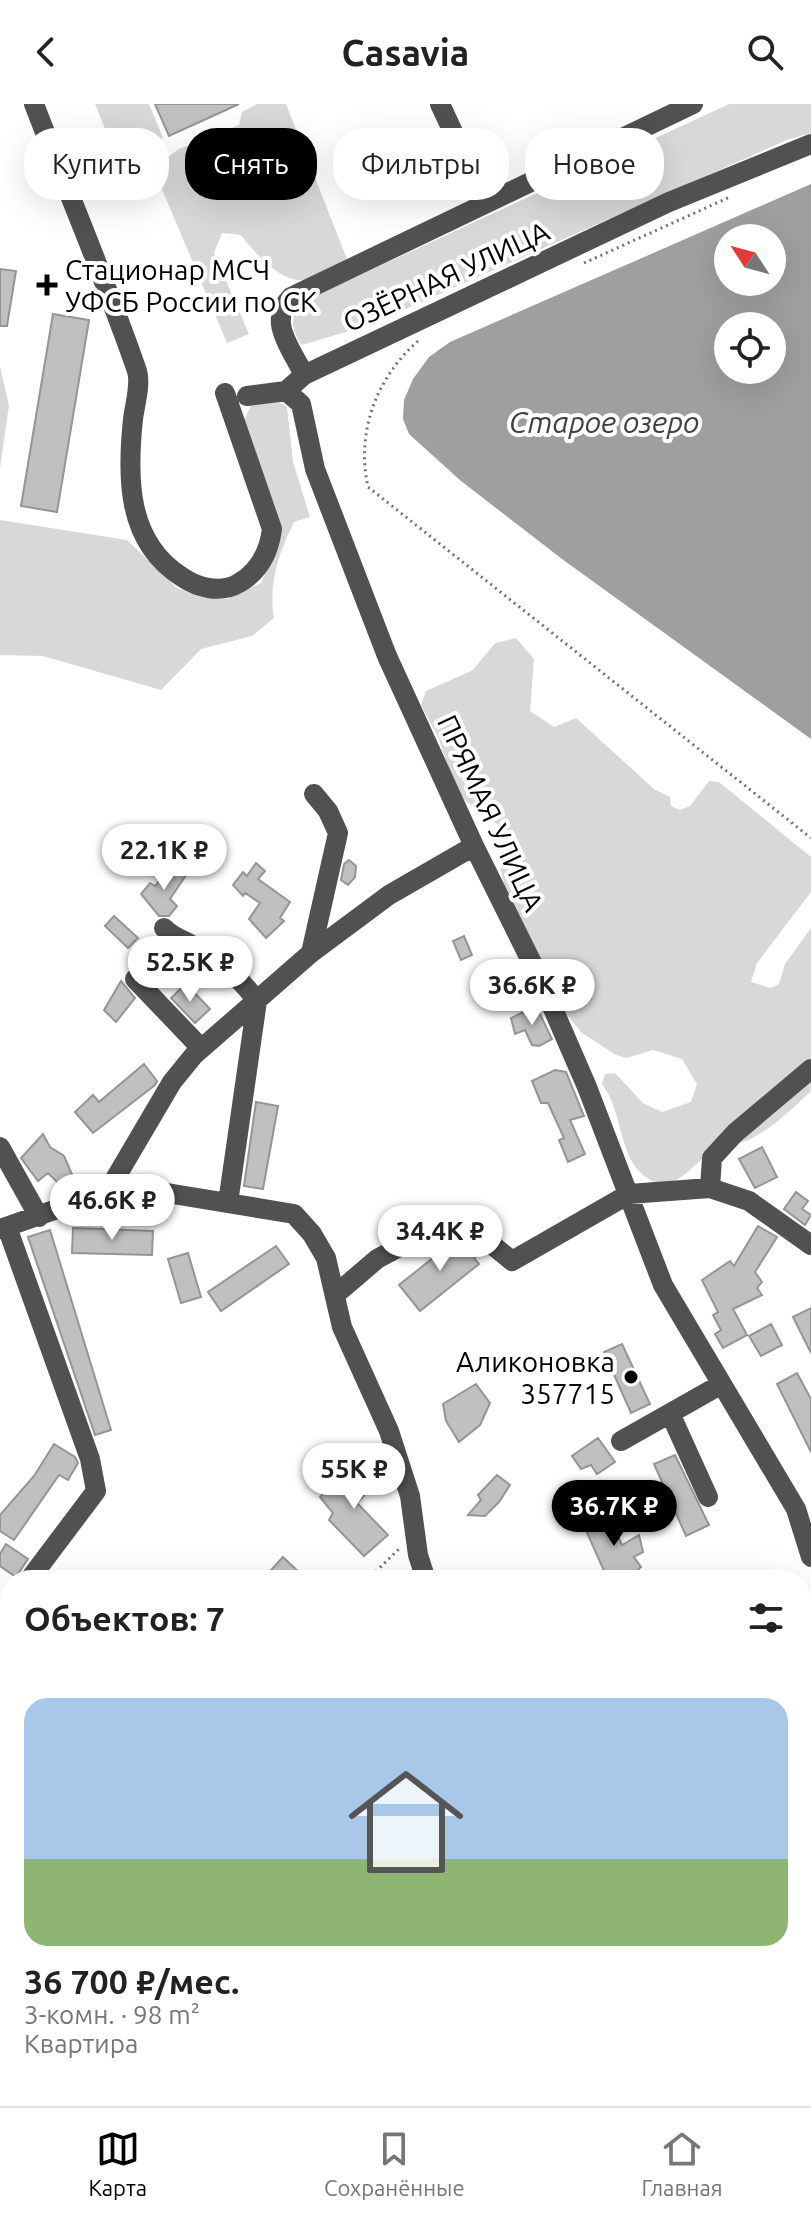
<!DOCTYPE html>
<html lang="ru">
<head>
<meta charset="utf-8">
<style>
  :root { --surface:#fff; --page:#f2f2f2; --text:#222; --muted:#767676; --line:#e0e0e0; --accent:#000 }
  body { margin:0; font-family:Ubuntu,sans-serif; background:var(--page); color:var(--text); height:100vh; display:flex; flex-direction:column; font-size:30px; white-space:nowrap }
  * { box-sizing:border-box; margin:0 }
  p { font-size:26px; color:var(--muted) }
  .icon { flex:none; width:44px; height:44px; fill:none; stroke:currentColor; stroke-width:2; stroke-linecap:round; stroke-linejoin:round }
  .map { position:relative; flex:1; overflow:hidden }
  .sheet { position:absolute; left:0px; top:1466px; width:812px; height:536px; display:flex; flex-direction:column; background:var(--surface); border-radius:32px 32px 0 0; box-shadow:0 8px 32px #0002 }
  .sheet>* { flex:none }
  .guide { position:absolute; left:24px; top:24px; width:764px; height:72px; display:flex; gap:16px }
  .needle { width:52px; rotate:306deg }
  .tools { position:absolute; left:714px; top:120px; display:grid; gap:16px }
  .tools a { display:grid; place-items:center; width:72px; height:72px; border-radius:50%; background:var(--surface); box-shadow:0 8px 32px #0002; font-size:40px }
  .price { position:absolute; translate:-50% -68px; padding:0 18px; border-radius:28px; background:#fff; color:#222; font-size:26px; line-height:52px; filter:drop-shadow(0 2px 4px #0008) }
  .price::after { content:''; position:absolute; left:50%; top:48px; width:24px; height:18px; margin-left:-12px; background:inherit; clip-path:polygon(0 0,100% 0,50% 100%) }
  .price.on { background:var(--accent); color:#fff }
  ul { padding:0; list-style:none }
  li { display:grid; align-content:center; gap:16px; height:424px; padding:0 24px }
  li span { display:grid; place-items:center; height:248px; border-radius:24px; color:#555 }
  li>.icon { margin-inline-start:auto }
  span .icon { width:144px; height:144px; fill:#fffc; stroke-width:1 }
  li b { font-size:34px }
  h2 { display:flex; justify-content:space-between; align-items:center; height:96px; padding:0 24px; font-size:34px }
  .tag { padding:0 28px; border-radius:32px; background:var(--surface); box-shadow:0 8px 32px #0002; font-size:28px; line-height:72px }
  .tag.on { background:var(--accent); color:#fff }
  header { display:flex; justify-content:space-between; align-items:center; height:104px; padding:0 24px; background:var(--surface); font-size:36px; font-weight:600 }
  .menu { display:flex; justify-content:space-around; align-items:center; height:112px; border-top:2px solid var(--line); background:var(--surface); font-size:22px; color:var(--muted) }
  .menu a { display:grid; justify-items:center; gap:4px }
  .menu .on { color:var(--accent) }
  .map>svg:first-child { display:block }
  .green { fill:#d8d8d8 }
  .water { fill:#9f9f9f; fill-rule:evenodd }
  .building { fill:#c0c0c0; stroke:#959595; stroke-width:2 }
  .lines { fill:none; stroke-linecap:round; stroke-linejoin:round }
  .path { stroke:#737373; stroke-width:3; stroke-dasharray:2 4; stroke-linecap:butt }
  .minor { stroke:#515151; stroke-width:20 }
  .poi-dot { fill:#000; stroke:#fff; stroke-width:3 }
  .labels { text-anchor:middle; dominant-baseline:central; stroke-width:8; stroke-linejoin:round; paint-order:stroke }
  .poi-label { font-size:28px; fill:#000; stroke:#fff; text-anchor:start }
  .street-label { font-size:28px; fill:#000; stroke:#fff }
  .water-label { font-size:30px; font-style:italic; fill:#404040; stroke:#fff }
</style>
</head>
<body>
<header><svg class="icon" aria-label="back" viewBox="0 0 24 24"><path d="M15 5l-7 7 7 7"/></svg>Casavia<svg class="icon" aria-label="search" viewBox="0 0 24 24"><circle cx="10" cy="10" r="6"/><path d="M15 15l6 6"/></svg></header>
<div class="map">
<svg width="811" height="2002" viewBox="0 0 811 2002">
  <rect width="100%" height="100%" fill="#fff"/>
  <path class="green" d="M 95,0 L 149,0 L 163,34 L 116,52 Z
    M 257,0 L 286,0 L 347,155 C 335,162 320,175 307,176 C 281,180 256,150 241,131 L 222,129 L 214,149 L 249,230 L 227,239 L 153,64 L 179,45 L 239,21 L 242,8 Z
    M 729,0 L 811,0 L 811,29 L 787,36 L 372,220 L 302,241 C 287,219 291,206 313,193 Z
    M 0,263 L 9,301 L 0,364 Z
    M 278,297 L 287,303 L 293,358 L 310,413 L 294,418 C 279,448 268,480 274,514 L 252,532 L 201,545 L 161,586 L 43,552 L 0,551 L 0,416 L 127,436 L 177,484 L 200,493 L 227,495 L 261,479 L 276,445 L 242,321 L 252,299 Z
    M 516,534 L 534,555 L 530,607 L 554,623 L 576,614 L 654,685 L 670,693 L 671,702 L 680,706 L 690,702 L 709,677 L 719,678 L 811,753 L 811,788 L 757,859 L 751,878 L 770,884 L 779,880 L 785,860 L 811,824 L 811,987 C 792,1005 772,1025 748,1036 C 739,1040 728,1040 718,1044 C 694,1054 674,1100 641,1069 C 619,1049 622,1006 602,980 L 605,970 L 615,969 L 643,999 L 662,1008 L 691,998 L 697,980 L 682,955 L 653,946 L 626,954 L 616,951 L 582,929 L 563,906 L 506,791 L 500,760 L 502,730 L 497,720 L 458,691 L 438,633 L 421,601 L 426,587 L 473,566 L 495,539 Z"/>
  <path class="water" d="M 811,80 L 811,635 L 562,455 L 461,377 L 409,330 L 403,315 L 404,296 L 413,275 L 429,253 L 450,238 ZM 728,134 L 772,134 L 772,178 L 728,178 ZM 728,222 L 772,222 L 772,266 L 728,266 Z"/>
  <path class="building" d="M 155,0 L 239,0 L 169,32 Z
    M 0,165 L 16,167 L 7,222 L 0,222 Z
    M 53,210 L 89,216 L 57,408 L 21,402 Z
    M 349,756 L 356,762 L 355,773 L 348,781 L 341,776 L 344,760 Z
    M 256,759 L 265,767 L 258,775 L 290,798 L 280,814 L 284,817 L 266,834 L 249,815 L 260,799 L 245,789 L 243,792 L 233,781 L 243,768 L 247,772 Z
    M 171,761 L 186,771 L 170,795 L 177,802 L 169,812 L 159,812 L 141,790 L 150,779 L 155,782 Z
    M 114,812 L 138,834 L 128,844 L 105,822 Z
    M 464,832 L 472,851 L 461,856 L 453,837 Z
    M 121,877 L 135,894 L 116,918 L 104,906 Z
    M 186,880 L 210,905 L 195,919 L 171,894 Z
    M 536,902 L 552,935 L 539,942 L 532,941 L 525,926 L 515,930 L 511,914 Z
    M 144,960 L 157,977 L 155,981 L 93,1029 L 75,1008 L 93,991 L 99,998 Z
    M 555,966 L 566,968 L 584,1012 L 570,1016 L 585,1050 L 568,1058 L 559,1036 L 564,1034 L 548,999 L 541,999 L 532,977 Z
    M 256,998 L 278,1002 L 263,1085 L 244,1082 Z
    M 43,1030 L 50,1043 L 64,1052 L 74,1075 L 63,1084 L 48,1069 L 38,1077 L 21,1054 Z
    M 762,1043 L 777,1073 L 755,1084 L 739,1055 Z
    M 796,1088 L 808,1097 L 802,1105 L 811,1111 L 805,1121 L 784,1105 Z
    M 758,1122 L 777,1133 L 755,1168 L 762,1178 L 757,1184 L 762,1191 L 733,1205 L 747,1231 L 723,1244 L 715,1230 L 721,1226 L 713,1211 L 718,1208 L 702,1176 L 730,1157 L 734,1162 Z
    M 73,1124 L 153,1127 L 152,1151 L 72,1149 Z
    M 50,1126 L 111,1326 L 95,1331 L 28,1133 Z
    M 458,1134 L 463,1141 L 467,1137 L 478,1146 L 480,1149 L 474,1154 L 479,1160 L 420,1207 L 399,1181 Z
    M 276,1142 L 289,1160 L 221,1207 L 208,1188 Z
    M 188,1149 L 201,1193 L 181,1199 L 168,1155 Z
    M 811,1204 L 811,1249 L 793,1213 Z
    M 771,1220 L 782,1241 L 761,1252 L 749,1232 Z
    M 622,1240 L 650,1300 L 631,1309 L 604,1248 Z
    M 797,1269 L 811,1295 L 811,1348 L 777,1280 Z
    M 476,1280 L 490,1299 L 480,1321 L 459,1338 L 446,1317 L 443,1300 Z
    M 598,1334 L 615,1358 L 597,1370 L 591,1361 L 581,1365 L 572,1352 Z
    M 54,1340 L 75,1353 L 78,1359 L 68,1376 L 59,1371 L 14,1436 L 0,1427 L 0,1411 L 34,1372 Z
    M 675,1351 L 709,1421 L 686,1432 L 654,1360 Z
    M 359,1360 L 379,1375 L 357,1399 L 388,1431 L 364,1452 L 329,1416 L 333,1409 L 320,1393 L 333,1380 L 340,1385 Z
    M 497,1371 L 510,1381 L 499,1398 L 485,1412 L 468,1411 L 481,1396 L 478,1391 Z
    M 607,1409 L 622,1441 L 639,1431 L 643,1448 L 634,1453 L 641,1463 L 628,1474 L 626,1470 L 605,1469 L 584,1422 Z
    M 6,1440 L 28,1455 L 16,1473 L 0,1462 L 0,1450 Z
    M 283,1453 L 307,1476 L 262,1476 Z"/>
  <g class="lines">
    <path class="path" d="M 584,159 L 730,93
      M 418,237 C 376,274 356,328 368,383 L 811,734
      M 367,1476 L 399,1445
      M 0,1655 L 10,1653"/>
    <path class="minor" d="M 34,0 C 68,89 106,177 137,267 C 141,280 135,300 133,315 C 127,372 126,438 182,473 C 198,484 221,490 239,479 C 260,467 269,448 272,425 L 225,289
      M 440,0 L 486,99
      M 304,271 C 291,244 267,217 291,193 L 693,0
      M 286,287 L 301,300 L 315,365 L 387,552 L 474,742 L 541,877 L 587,983 L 663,1181 L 796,1405 L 811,1453
      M 286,287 L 304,271 L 669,98 L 811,40
      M 247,292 L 286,287
      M 164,824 C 173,833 179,834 190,840 C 218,853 239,873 257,897 L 228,1099
      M 311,849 L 338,729 L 328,707 L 314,690
      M 135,875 L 201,944
      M 0,1043 L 39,1113
      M 112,1080 L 294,1110 L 312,1130 L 326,1154 L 342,1223 L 389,1327 L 410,1392 L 418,1451 L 426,1476
      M 710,1084 L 712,1054 L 735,1029 L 811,965
      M 7,1123 L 90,1355 L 96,1387 L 29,1476
      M 0,1125 L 91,1093 L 112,1080 L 172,978 L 194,951 L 311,849 L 389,791 L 474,742
      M 335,1191 L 377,1155 L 457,1112 L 512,1157 L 629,1090 L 710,1084 L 749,1097 L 811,1141
      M 670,1309 L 708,1393
      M 621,1337 L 720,1281
      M 0,1515 L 10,1502
      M 802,1552 L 811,1549
      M 802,1896 L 811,1894"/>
  </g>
  <g class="poi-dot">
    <path d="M43 169h8v8h8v8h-8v8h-8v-8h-8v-8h8z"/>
    <circle cx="631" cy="1273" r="8"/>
  </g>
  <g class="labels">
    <g class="poi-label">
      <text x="65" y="165">Стационар МСЧ<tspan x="65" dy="32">УФСБ России по СК</tspan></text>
      <text x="615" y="1257" text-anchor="end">Аликоновка<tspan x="615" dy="32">357715</tspan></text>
    </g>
    <g class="street-label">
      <text transform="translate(446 172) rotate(-25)">ОЗЁРНАЯ УЛИЦА</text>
      <text transform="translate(491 709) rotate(65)">ПРЯМАЯ УЛИЦА</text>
    </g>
    <g class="water-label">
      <text x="604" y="318">Старое озеро</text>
    </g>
  </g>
</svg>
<div class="tools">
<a><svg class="needle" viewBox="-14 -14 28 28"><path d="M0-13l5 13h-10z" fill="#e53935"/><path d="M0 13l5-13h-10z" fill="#767676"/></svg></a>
<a><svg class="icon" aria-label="locate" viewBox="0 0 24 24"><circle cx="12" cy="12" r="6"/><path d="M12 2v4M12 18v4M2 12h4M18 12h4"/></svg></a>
</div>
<b class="price" style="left:164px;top:788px">22.1K ₽</b>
<b class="price" style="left:190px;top:900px">52.5K ₽</b>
<b class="price" style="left:532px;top:923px">36.6K ₽</b>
<b class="price" style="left:112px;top:1138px">46.6K ₽</b>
<b class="price" style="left:440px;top:1169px">34.4K ₽</b>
<b class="price" style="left:354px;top:1407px">55K ₽</b>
<b class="price on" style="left:614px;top:1444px">36.7K ₽</b>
<div class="guide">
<a class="tag">Купить</a>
<a class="tag on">Снять</a>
<a class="tag">Фильтры</a>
<a class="tag">Новое</a>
</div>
<section class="sheet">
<h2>Объектов: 7<svg class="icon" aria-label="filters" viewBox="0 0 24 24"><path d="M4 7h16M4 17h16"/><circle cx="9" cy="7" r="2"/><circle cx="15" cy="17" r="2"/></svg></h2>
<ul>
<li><span style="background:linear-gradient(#a9c7e8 65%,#8fb573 0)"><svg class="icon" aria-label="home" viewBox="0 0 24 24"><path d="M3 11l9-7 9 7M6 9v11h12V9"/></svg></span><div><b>36 700 ₽/мес.</b><p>3-комн. · 98 m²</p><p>Квартира</p></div></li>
</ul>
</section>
</div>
<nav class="menu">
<a class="on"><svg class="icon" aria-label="map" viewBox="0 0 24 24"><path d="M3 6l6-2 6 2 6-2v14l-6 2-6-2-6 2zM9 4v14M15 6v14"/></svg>Карта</a>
<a><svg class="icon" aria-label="saved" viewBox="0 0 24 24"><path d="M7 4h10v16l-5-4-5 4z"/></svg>Сохранённые</a>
<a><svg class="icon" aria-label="home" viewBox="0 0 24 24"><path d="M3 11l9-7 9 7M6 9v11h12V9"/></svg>Главная</a>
</nav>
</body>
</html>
